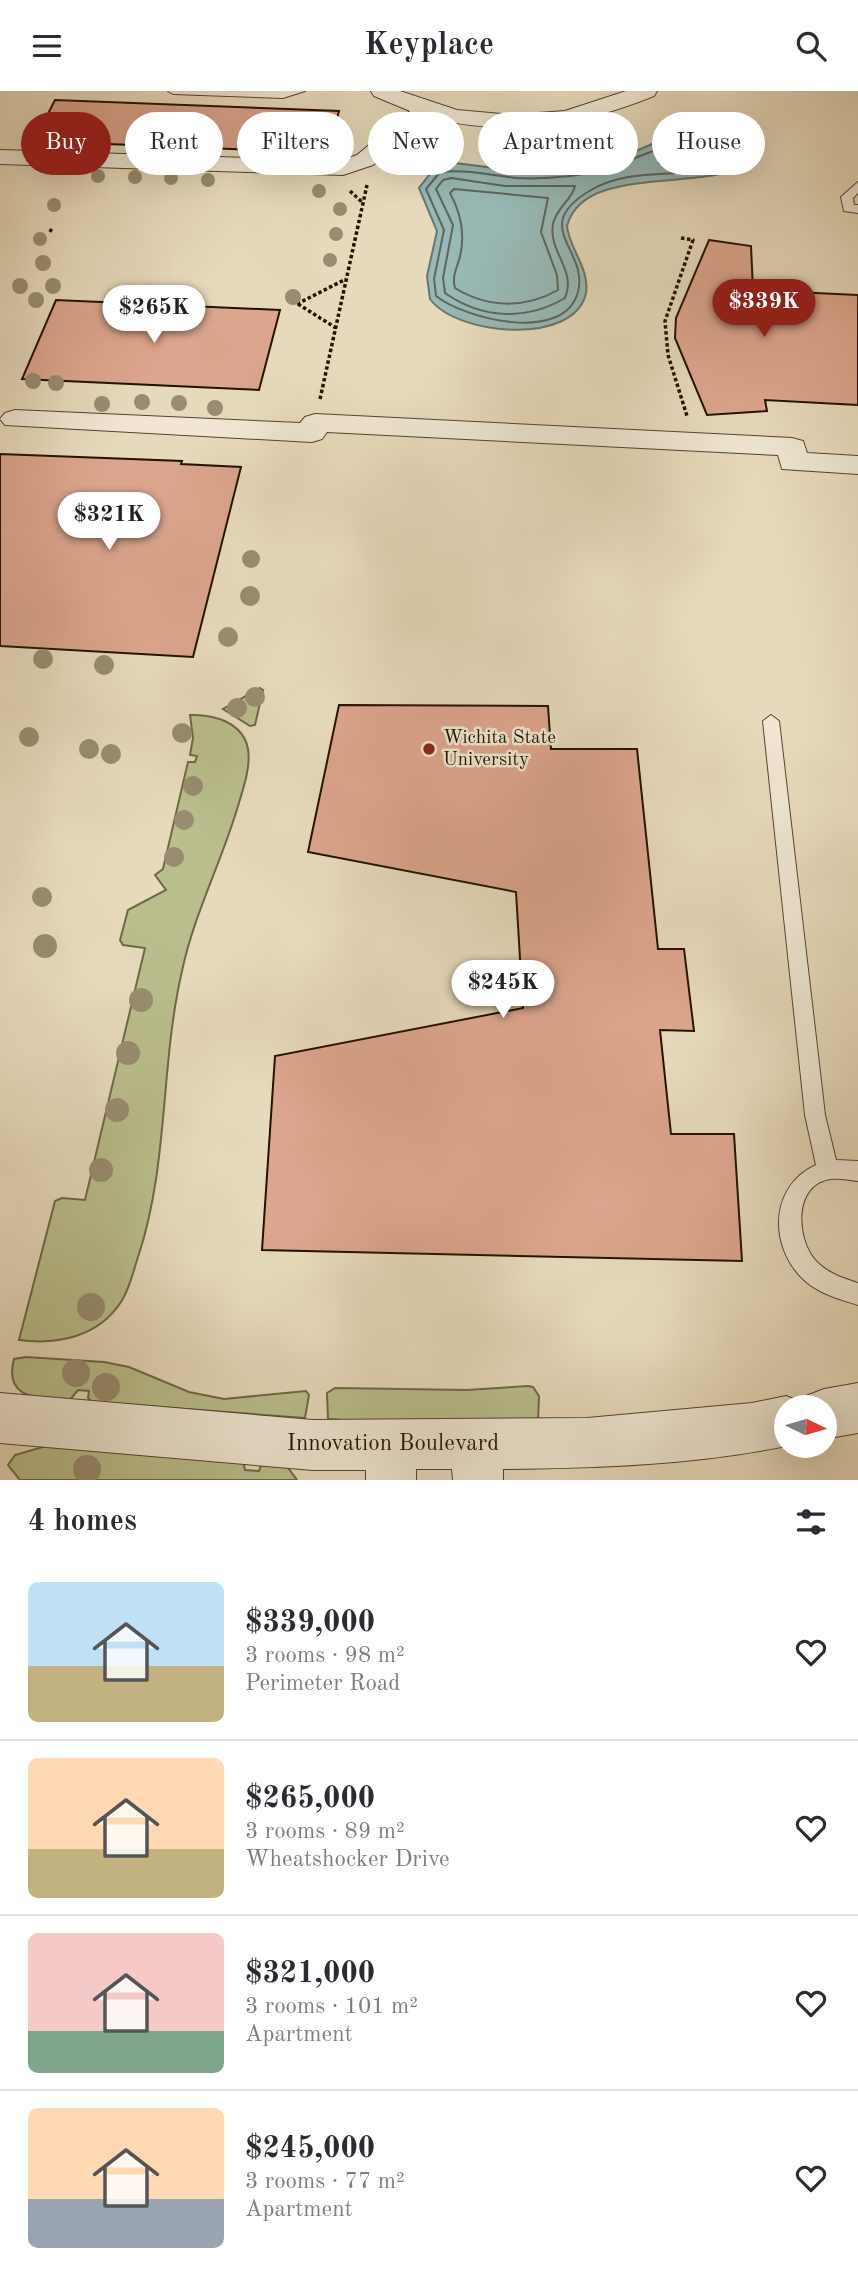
<!DOCTYPE html>
<html lang="en">
<head>
<meta charset="utf-8">
<style>
  :root { --surface:#fff; --page:#f7f7f7; --text:#2b2b33; --muted:#7c7c81; --line:#e1e1e2; --accent:#8f2418 }
  body { margin:0; font-family:"Old Standard TT",serif; background:var(--page); color:var(--text); height:100vh; display:flex; flex-direction:column; font-size:26px; white-space:nowrap }
  * { box-sizing:border-box; margin:0 }
  p { font-size:23px; color:var(--muted) }
  .icon { flex:none; width:38px; height:38px; fill:none; stroke:currentColor; stroke-width:2; stroke-linecap:round; stroke-linejoin:round }
  .map { position:relative; height:1389px; overflow:hidden }
  .drawer { display:flex; flex-direction:column; background:var(--surface); flex:1 }
  .drawer>* { flex:none }
  .top-card { position:absolute; left:21px; top:21px; width:817px; height:63px; display:flex; gap:14px }
  .needle { width:46px; rotate:95deg }
  .tools { position:absolute; left:774px; top:1304px; display:grid; gap:14px }
  .tools a { display:grid; place-items:center; width:63px; height:63px; border-radius:50%; background:var(--surface); box-shadow:0 7px 28px #0002; font-size:35px }
  .price { position:absolute; translate:-50% -60px; padding:0 16px; border-radius:24px; background:#fff; color:#222; font-size:23px; line-height:46px; filter:drop-shadow(0 2px 4px #0008) }
  .price::after { content:''; position:absolute; left:50%; top:42px; width:21px; height:16px; margin-left:-10px; background:inherit; clip-path:polygon(0 0,100% 0,50% 100%) }
  .price.on { background:var(--accent); color:#fff }
  ul { padding:0; list-style:none }
  li { display:flex; align-items:center; gap:21px; height:175px; padding:0 28px }
  li+li { border-top:2px solid var(--line) }
  li span { display:grid; place-items:center; flex:none; width:196px; height:140px; border-radius:10px; color:#555 }
  li>.icon { margin-inline-start:auto }
  span .icon { width:84px; height:84px; fill:#fffc; stroke-width:1 }
  li b { font-size:30px }
  h2 { display:flex; justify-content:space-between; align-items:center; height:84px; padding:0 28px; font-size:30px }
  .pill { padding:0 24px; border-radius:32px; background:var(--surface); box-shadow:0 7px 28px #0002; font-size:24px; line-height:63px }
  .pill.on { background:var(--accent); color:#fff }
  header { display:flex; justify-content:space-between; align-items:center; height:91px; padding:0 28px; background:var(--surface); font-size:32px; font-weight:800 }
  .map>svg:first-child { display:block }
  .green { fill:#babe8d; stroke:#6e6846; stroke-width:2 }
  .water { fill:#98bab7; stroke:#69776e; stroke-width:2 }
  .lines { fill:none; stroke-linecap:round; stroke-linejoin:round }
  .shore { stroke:#5d665c; stroke-width:2 }
  .building { fill:#dca58d; stroke:#221200; stroke-width:2 }
  .lane-casing { stroke:#53442f; stroke-width:2 }
  .street-casing { stroke:#53442f; stroke-width:2 }
  .path { stroke:#221200; stroke-width:3.5; stroke-dasharray:3.5 2.5; stroke-linecap:butt }
  .lane { fill:#efe7d3; fill-rule:evenodd }
  .street { fill:#efe7d3; fill-rule:evenodd }
  .tree { fill:#988d70 }
  .poi-dot { fill:#8f2418; stroke:#efe7d3; stroke-width:2.5 }
  .labels { text-anchor:middle; dominant-baseline:central; stroke-width:5; stroke-linejoin:round; paint-order:stroke }
  .poi-label { font-size:19px; fill:#221200; stroke:#efe7d3; text-anchor:start }
  .near-street-label { font-size:23px; fill:#221200; stroke:#efe7d3 }
</style>
</head>
<body>
<header><svg class="icon" aria-label="menu" viewBox="0 0 24 24"><path d="M4 6h16M4 12h16M4 18h16"/></svg>Keyplace<svg class="icon" aria-label="search" viewBox="0 0 24 24"><circle cx="10" cy="10" r="6"/><path d="M15 15l6 6"/></svg></header>
<div class="map">
<svg width="858" height="1389" viewBox="0 0 858 1389">
  <rect width="100%" height="100%" fill="#e7dabc"/>
  <filter id="stains"><feTurbulence type="fractalNoise" baseFrequency=".00286" numOctaves="4"/><feColorMatrix values="0 0 0 0 .2 0 0 0 0 .09 0 0 0 0 .02 0 0 0 .5 -.17"/></filter>
  <radialGradient id="worn" r=".72"><stop offset=".6" stop-color="#630" stop-opacity="0"/><stop offset="1" stop-color="#630" stop-opacity=".3"/></radialGradient>
  <path class="green" d="M 260,597 L 263,599 L 255,634 L 250,635 L 223,618 Z
    M 190,624 C 213,623 243,631 248,658 C 251,676 243,698 238,715 C 222,770 194,823 182,880 C 160,975 169,1073 138,1166 C 133,1181 130,1197 121,1211 C 98,1246 58,1254 19,1249 L 55,1110 L 62,1107 L 85,1109 L 145,857 L 123,854 L 120,849 L 128,819 L 166,799 L 155,784 L 163,778 L 188,671 L 195,671 L 197,665 L 190,664 L 193,647 Z
    M 26,1266 L 104,1271 L 129,1276 L 189,1301 L 224,1308 L 306,1300 L 309,1304 L 305,1327 L 92,1311 L 88,1307 L 89,1300 L 78,1299 L 69,1310 C 40,1306 3,1310 14,1268 Z
    M 528,1295 L 533,1296 L 539,1305 L 538,1331 L 391,1332 L 328,1328 L 327,1302 L 335,1297 L 467,1299 Z
    M 46,1355 L 243,1369 L 245,1379 L 259,1380 L 262,1371 L 286,1374 L 297,1389 L 20,1389 L 8,1374 L 15,1364 Z"/>
  <path class="water" d="M 704,37 C 723,36 748,38 755,58 L 751,71 C 707,103 584,71 567,135 C 569,157 590,178 586,202 C 575,255 457,245 430,208 L 427,185 L 437,140 L 419,97 L 437,74 L 455,72 L 519,80 L 570,78 L 614,70 L 672,44 Z"/>
  <g class="lines">
    <path class="shore" d="M 705,44 L 732,46 L 748,57 L 746,66 C 698,94 638,71 591,99 C 528,136 589,158 578,201 C 564,253 465,228 436,205 L 434,188 L 444,139 L 426,98 L 440,81 C 465,78 490,84 516,87 C 533,88 553,87 570,85 C 618,80 658,53 705,44 Z
      M 705,53 L 730,55 L 737,61 L 713,71 L 659,72 L 660,68 L 682,57 Z
      M 451,87 L 505,95 L 575,95 C 572,109 556,117 553,133 C 548,161 577,179 565,207 C 526,230 482,228 445,202 L 443,187 L 453,134 L 436,98 L 443,89 Z
      M 454,98 L 548,107 L 541,141 L 557,184 L 558,199 C 525,218 487,217 455,197 C 452,186 456,179 459,169 C 466,145 462,124 450,102 Z"/>
  </g>
  <path class="building" d="M 55,9 L 339,20 L 328,62 L 34,50 Z
    M 709,149 L 751,155 L 753,199 L 858,204 L 858,314 L 765,309 L 767,320 L 707,324 L 675,247 L 676,227 Z
    M 56,209 L 280,219 L 259,299 L 22,288 Z
    M 0,363 L 182,370 L 181,373 L 241,376 L 193,566 L 0,555 Z
    M 339,614 L 548,615 L 551,658 L 637,658 L 658,858 L 684,858 L 694,940 L 660,939 L 671,1043 L 734,1043 L 742,1170 L 262,1159 L 275,965 L 523,917 L 516,801 L 308,761 Z"/>
  <g class="lines">
    <defs>
      <path id="lane" d="M 168,0 L 305,0 L 283,7 L 173,3 Z
        M 858,91 L 858,102 L 853,107 L 854,114 L 858,114 L 858,122 L 844,120 L 841,106 Z
        M 771,624 L 779,630 L 825,1024 L 836,1069 L 858,1070 L 858,1090 C 849,1089 839,1087 831,1088 C 793,1093 796,1147 815,1169 C 827,1182 842,1187 858,1192 L 858,1214 C 836,1207 816,1202 800,1185 C 768,1150 772,1094 816,1074 L 805,1024 L 763,630 Z"/>
      <path id="street" d="M 371,0 L 400,0 L 457,19 L 512,24 L 565,20 L 626,0 L 657,0 L 654,5 C 576,36 514,46 431,27 L 373,74 L 343,84 L 0,73 L 0,59 L 340,70 L 357,64 L 410,20 L 374,5 Z
        M 15,319 L 300,332 L 305,326 L 315,323 L 792,347 L 803,350 L 807,362 L 858,365 L 858,383 L 782,378 L 778,364 L 327,341 L 322,348 L 312,351 L 5,334 L 0,328 L 5,322 Z
        M 858,1292 L 858,1342 L 824,1348 L 824,1316 L 786,1316 L 786,1355 C 694,1374 597,1377 503,1378 L 503,1389 L 453,1389 L 452,1378 L 416,1378 L 416,1389 L 366,1389 L 366,1379 L 313,1379 L 0,1352 L 0,1302 L 313,1329 L 587,1327 L 752,1312 L 786,1305 L 804,1312 L 806,1305 L 824,1298 Z"/>
    </defs>
    <use href="#lane" class="lane-casing"/>
    <use href="#street" class="street-casing"/>
    <path class="path" d="M 350,100 L 363,112
      M 50,141 L 52,137
      M 681,147 L 693,149 L 665,230 L 668,264 L 687,325
      M 297,213 L 346,188
      M 298,213 L 336,237
      M 320,308 L 367,94"/>
    <use href="#lane" class="lane"/>
    <use href="#street" class="street"/>
  </g>
  <g class="tree">
    <circle cx="98" cy="85" r="7"/>
    <circle cx="135" cy="86" r="7"/>
    <circle cx="171" cy="87" r="7"/>
    <circle cx="208" cy="89" r="7"/>
    <circle cx="319" cy="100" r="7"/>
    <circle cx="54" cy="114" r="7"/>
    <circle cx="340" cy="118" r="7"/>
    <circle cx="336" cy="143" r="7"/>
    <circle cx="40" cy="148" r="7"/>
    <circle cx="330" cy="169" r="7"/>
    <circle cx="43" cy="172" r="8"/>
    <circle cx="20" cy="195" r="8"/>
    <circle cx="53" cy="195" r="8"/>
    <circle cx="293" cy="206" r="8"/>
    <circle cx="36" cy="209" r="8"/>
    <circle cx="33" cy="290" r="8"/>
    <circle cx="56" cy="292" r="8"/>
    <circle cx="142" cy="311" r="8"/>
    <circle cx="179" cy="312" r="8"/>
    <circle cx="102" cy="313" r="8"/>
    <circle cx="215" cy="317" r="8"/>
    <circle cx="251" cy="468" r="9"/>
    <circle cx="250" cy="505" r="10"/>
    <circle cx="228" cy="546" r="10"/>
    <circle cx="43" cy="568" r="10"/>
    <circle cx="104" cy="574" r="10"/>
    <circle cx="255" cy="606" r="10"/>
    <circle cx="237" cy="617" r="10"/>
    <circle cx="182" cy="642" r="10"/>
    <circle cx="29" cy="646" r="10"/>
    <circle cx="89" cy="658" r="10"/>
    <circle cx="111" cy="663" r="10"/>
    <circle cx="193" cy="695" r="10"/>
    <circle cx="184" cy="729" r="10"/>
    <circle cx="174" cy="766" r="10"/>
    <circle cx="42" cy="806" r="10"/>
    <circle cx="45" cy="855" r="12"/>
    <circle cx="141" cy="909" r="12"/>
    <circle cx="128" cy="962" r="12"/>
    <circle cx="117" cy="1019" r="12"/>
    <circle cx="101" cy="1079" r="12"/>
    <circle cx="91" cy="1216" r="14"/>
    <circle cx="76" cy="1282" r="14"/>
    <circle cx="106" cy="1296" r="14"/>
    <circle cx="87" cy="1378" r="14"/>
  </g>
  <circle class="poi-dot" cx="429" cy="658" r="7"/>
  <g class="labels">
    <g class="poi-label">
      <text x="443" y="647">Wichita State<tspan x="443" dy="22">University</tspan></text>
    </g>
    <g class="near-street-label">
      <text x="393" y="1352">Innovation Boulevard</text>
    </g>
  </g>
  <rect width="100%" height="100%" filter="url(#stains)"/>
  <rect width="100%" height="100%" fill="url(#worn)"/>
</svg>
<div class="tools">
<a><svg class="needle" viewBox="-14 -14 28 28"><path d="M0-13l5 13h-10z" fill="#e53935"/><path d="M0 13l5-13h-10z" fill="#7c7c81"/></svg></a>
</div>
<b class="price on" style="left:764px;top:248px">$339K</b>
<b class="price" style="left:154px;top:254px">$265K</b>
<b class="price" style="left:109px;top:461px">$321K</b>
<b class="price" style="left:503px;top:929px">$245K</b>
<div class="top-card">
<a class="pill on">Buy</a>
<a class="pill">Rent</a>
<a class="pill">Filters</a>
<a class="pill">New</a>
<a class="pill">Apartment</a>
<a class="pill">House</a>
</div>
</div>
<section class="drawer">
<h2>4 homes<svg class="icon" aria-label="filters" viewBox="0 0 24 24"><path d="M4 7h16M4 17h16"/><circle cx="9" cy="7" r="2"/><circle cx="15" cy="17" r="2"/></svg></h2>
<ul>
<li><span style="background:linear-gradient(#bfe0f5 60%,#c2b280 0)"><svg class="icon" aria-label="home" viewBox="0 0 24 24"><path d="M3 11l9-7 9 7M6 9v11h12V9"/></svg></span><div><b>$339,000</b><p>3 rooms · 98 m²</p><p>Perimeter Road</p></div><svg class="icon" aria-label="heart" viewBox="0 0 24 24"><path d="M12 20l-8-8c-3-5 5-10 8-4 3-6 11-1 8 4z"/></svg></li>
<li><span style="background:linear-gradient(#ffd9b3 65%,#c2b280 0)"><svg class="icon" aria-label="home" viewBox="0 0 24 24"><path d="M3 11l9-7 9 7M6 9v11h12V9"/></svg></span><div><b>$265,000</b><p>3 rooms · 89 m²</p><p>Wheatshocker Drive</p></div><svg class="icon" aria-label="heart" viewBox="0 0 24 24"><path d="M12 20l-8-8c-3-5 5-10 8-4 3-6 11-1 8 4z"/></svg></li>
<li><span style="background:linear-gradient(#f6c9c9 70%,#7fa58c 0)"><svg class="icon" aria-label="home" viewBox="0 0 24 24"><path d="M3 11l9-7 9 7M6 9v11h12V9"/></svg></span><div><b>$321,000</b><p>3 rooms · 101 m²</p><p>Apartment</p></div><svg class="icon" aria-label="heart" viewBox="0 0 24 24"><path d="M12 20l-8-8c-3-5 5-10 8-4 3-6 11-1 8 4z"/></svg></li>
<li><span style="background:linear-gradient(#ffd9b3 65%,#9aa5b1 0)"><svg class="icon" aria-label="home" viewBox="0 0 24 24"><path d="M3 11l9-7 9 7M6 9v11h12V9"/></svg></span><div><b>$245,000</b><p>3 rooms · 77 m²</p><p>Apartment</p></div><svg class="icon" aria-label="heart" viewBox="0 0 24 24"><path d="M12 20l-8-8c-3-5 5-10 8-4 3-6 11-1 8 4z"/></svg></li>
</ul>
</section>
</body>
</html>
